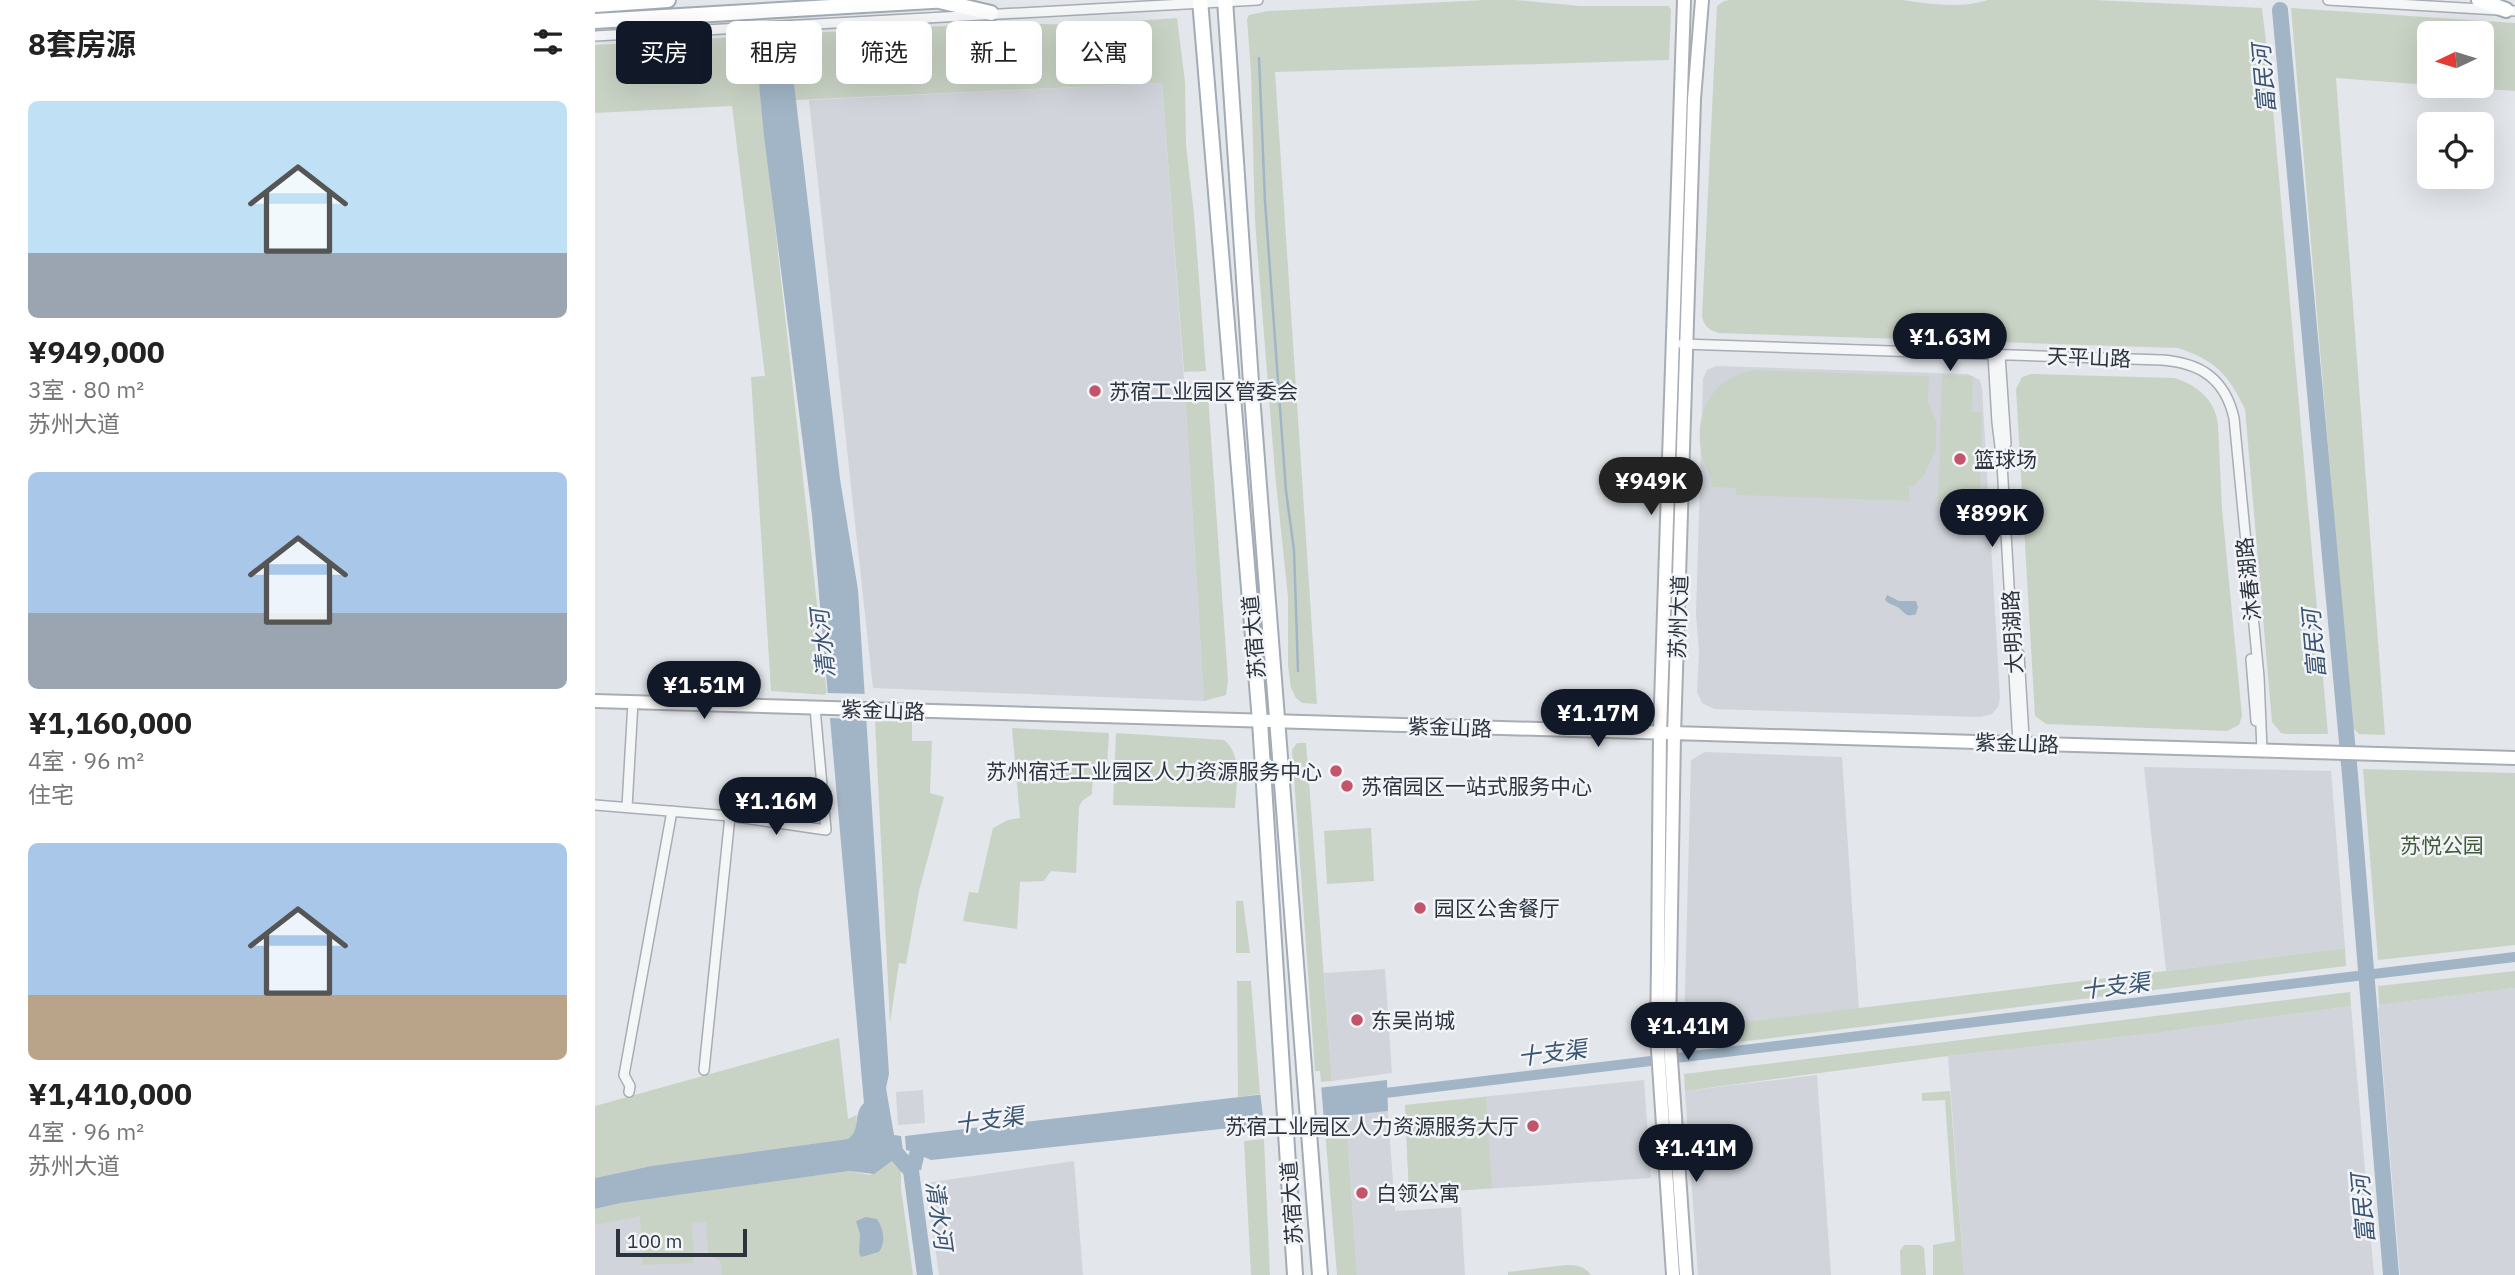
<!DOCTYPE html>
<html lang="zh">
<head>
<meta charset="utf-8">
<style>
  :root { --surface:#fff; --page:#f6f6f6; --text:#222; --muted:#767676; --accent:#111827 }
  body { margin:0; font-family:"IBM Plex Sans","Noto Sans SC",sans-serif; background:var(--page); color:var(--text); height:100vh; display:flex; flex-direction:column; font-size:26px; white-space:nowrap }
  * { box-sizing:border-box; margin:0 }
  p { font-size:23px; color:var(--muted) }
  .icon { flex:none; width:38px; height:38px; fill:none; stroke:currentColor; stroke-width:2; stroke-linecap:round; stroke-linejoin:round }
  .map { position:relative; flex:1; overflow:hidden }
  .drawer { display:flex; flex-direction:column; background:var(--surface); width:595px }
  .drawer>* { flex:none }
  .guide { position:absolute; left:21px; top:21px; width:665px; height:63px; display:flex; gap:14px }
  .needle { width:46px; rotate:266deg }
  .buttons { position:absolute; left:1822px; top:21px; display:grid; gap:14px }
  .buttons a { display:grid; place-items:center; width:77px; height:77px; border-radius:10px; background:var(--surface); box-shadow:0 7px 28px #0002; font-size:35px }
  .scale { position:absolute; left:21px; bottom:18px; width:131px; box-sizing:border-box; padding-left:7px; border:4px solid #2c3440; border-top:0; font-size:19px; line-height:24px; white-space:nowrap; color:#2c3440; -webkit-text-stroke:5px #f2f4f7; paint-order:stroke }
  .price { position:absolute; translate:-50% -60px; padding:0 16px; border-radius:24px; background:var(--accent); color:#fff; font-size:23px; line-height:46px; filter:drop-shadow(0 2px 4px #0008) }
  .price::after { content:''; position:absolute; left:50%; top:42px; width:21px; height:16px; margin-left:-10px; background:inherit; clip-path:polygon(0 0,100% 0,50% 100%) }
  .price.selected { background:#222; color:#fff }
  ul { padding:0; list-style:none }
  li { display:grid; align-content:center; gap:14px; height:371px; padding:0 28px }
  li span { display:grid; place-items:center; height:217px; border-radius:10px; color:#555 }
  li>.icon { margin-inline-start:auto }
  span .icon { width:126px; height:126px; fill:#fffc; stroke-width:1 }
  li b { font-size:30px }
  h2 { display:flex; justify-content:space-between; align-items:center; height:84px; padding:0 28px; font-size:30px }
  .tag { padding:0 24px; border-radius:10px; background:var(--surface); box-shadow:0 7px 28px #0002; font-size:24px; line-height:63px }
  .tag.selected { background:var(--accent); color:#fff }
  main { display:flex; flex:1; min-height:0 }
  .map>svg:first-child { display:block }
  .built { fill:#d1d5db }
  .green { fill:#c9d3c5 }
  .water { fill:#a1b5c6 }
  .pier { fill:#e3e6ea }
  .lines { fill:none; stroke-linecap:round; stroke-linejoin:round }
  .stream { stroke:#a1b5c6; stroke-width:2.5 }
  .canal { stroke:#a1b5c6; stroke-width:10 }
  .river { stroke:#a1b5c6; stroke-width:16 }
  .street-casing { stroke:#a8adb4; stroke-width:12 }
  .secondary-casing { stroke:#a8adb4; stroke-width:16 }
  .primary-casing { stroke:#a3abb4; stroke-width:18 }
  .street { stroke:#f5f6f8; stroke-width:9 }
  .secondary { stroke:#fff; stroke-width:12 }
  .primary { stroke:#fff; stroke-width:14 }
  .poi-dot { fill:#c35469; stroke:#f2f4f7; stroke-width:2.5 }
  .labels { text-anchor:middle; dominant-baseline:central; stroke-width:5; stroke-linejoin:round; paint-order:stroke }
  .street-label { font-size:21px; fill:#2c3440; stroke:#f2f4f7 }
  .poi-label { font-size:21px; fill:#2c3440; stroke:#f2f4f7; text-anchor:start }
  .park-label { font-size:21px; fill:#425b3b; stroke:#f2f4f7 }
  .water-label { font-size:23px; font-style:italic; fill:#3a5471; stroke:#f2f4f7 }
</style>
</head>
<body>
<main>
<section class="drawer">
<h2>8套房源<svg class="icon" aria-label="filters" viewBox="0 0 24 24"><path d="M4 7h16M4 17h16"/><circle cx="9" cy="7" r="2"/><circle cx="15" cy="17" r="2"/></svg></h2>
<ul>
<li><span style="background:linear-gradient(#bfe0f5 70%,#9aa5b1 0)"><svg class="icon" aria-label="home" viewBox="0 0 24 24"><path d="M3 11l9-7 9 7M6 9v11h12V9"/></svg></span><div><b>¥949,000</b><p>3室 · 80 m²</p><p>苏州大道</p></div></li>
<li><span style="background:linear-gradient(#a9c7e8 65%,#9aa5b1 0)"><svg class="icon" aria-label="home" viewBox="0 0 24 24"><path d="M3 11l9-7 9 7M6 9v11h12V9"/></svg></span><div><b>¥1,160,000</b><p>4室 · 96 m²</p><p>住宅</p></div></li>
<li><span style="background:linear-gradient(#a9c7e8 70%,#b9a48a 0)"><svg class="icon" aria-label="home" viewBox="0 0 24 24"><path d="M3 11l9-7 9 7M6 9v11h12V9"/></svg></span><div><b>¥1,410,000</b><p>4室 · 96 m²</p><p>苏州大道</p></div></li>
</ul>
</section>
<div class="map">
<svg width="1920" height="1275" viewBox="0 0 1920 1275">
  <rect width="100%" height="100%" fill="#e3e6ea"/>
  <path class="built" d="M 567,83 L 590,392 L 609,701 L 278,688 L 214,100 Z
    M 1122,366 L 1373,374 L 1385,380 L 1387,388 L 1405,698 L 1403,707 L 1397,714 L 1385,717 L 1119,709 L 1107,703 L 1102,692 L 1104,652 L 1101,614 L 1108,379 L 1112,370 Z
    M 1110,752 L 1247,757 L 1264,1009 L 1089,1029 L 1096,760 Z
    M 1549,767 L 1736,771 L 1750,948 L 1571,971 Z
    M 790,969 L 797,1073 L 737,1081 L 729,973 Z
    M 1920,988 L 1920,1275 L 1805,1275 L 1783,1011 L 1784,1005 Z
    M 1756,1006 L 1779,1275 L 1369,1275 L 1353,1056 L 1561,1033 Z
    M 1222,1075 L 1236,1275 L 1103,1275 L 1090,1091 Z
    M 1049,1080 L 1056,1178 L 814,1194 L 810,1105 Z
    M 328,1090 L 330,1123 L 303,1125 L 301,1092 Z
    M 793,1111 L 800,1211 L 866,1207 L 870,1275 L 762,1275 L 751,1115 Z
    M 479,1161 L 488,1275 L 344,1275 L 331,1183 Z
    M 91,1208 L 318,1275 L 0,1275 L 0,1225 L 24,1219 Z"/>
  <path class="green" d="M 890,0 L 920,0 L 985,6 L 1074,6 L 1076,10 L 1074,60 L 680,72 L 722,704 L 707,703 L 701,698 L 696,688 L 693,665 L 693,597 L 680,473 L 660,221 L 656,72 L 652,19 L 654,15 L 673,11 Z
    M 1307,0 C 1336,4 1365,9 1393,0 L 1499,0 L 1667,8 L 1675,75 L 1733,734 L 1691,734 L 1686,733 L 1677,722 L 1650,409 C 1633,374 1620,360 1583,348 L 1124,333 C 1114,330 1110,327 1107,317 L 1122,6 L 1129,1 L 1134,0 Z
    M 1696,8 L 1920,23 L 1920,91 L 1849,86 L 1886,86 L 1886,33 L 1834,33 L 1834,85 L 1741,78 L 1790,735 L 1764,734 L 1757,727 Z
    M 582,18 L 590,82 L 591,145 L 599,214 L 611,371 L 589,372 L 567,83 L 201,100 L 193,34 L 409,23 L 482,25 Z
    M 159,36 L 232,695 L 176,691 L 156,377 L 170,376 L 137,106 L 0,113 L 0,45 Z
    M 1159,370 L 1334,376 L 1333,403 L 1341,420 L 1341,449 L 1329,475 L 1319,486 L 1314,486 L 1314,501 L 1141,495 L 1141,488 L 1117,487 C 1117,473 1108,465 1106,451 C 1100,412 1116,378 1159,370 Z
    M 1436,374 L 1579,378 C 1601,384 1621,400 1623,425 L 1627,509 L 1647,716 L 1644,725 L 1632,731 L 1451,724 L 1440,716 L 1421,389 L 1427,377 Z
    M 1347,375 L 1378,376 L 1377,412 L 1387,412 L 1385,506 L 1343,505 Z
    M 609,390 L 613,395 L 633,680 L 631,695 L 609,701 L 590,392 Z
    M 280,721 L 317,722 L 317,741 L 337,741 L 335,793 L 349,797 L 324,891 L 311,964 L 304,963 L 295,1023 Z
    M 417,728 L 514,733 L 512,769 L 505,769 C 498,777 497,784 497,794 L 487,801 L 484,807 L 481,873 L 456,871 L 449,881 L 425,882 L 422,929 L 368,921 L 374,892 L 383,893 L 398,828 L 413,820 L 425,818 Z
    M 521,733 L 629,740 C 648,755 641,786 640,808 L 518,805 Z
    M 702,743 L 711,743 L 737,1081 L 726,1082 L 725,1071 L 720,1071 L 697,750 Z
    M 1768,769 L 1920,773 L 1920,945 L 1783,960 Z
    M 776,828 L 779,881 L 732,884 L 729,831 Z
    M 641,901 L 648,901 L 655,953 L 641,953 Z
    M 1750,948 L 1751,966 L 1089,1049 L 1089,1029 L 1571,971 Z
    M 1920,971 L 1920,988 L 1784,1005 L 1783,986 Z
    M 642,981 L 656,981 L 665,1094 L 643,1097 Z
    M 1755,992 L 1756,1006 L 1561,1033 L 1353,1056 L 1090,1091 L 1089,1074 Z
    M 244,1038 L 253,1119 L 262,1115 C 261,1125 262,1133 253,1139 L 56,1166 L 0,1178 L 0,1106 Z
    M 1355,1091 L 1369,1275 L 1338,1275 L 1338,1245 L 1360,1241 L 1350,1100 L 1327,1101 L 1327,1093 Z
    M 891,1097 L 897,1188 L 814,1194 L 810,1105 Z
    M 751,1115 L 762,1275 L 742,1275 L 729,1118 Z
    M 669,1139 L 675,1275 L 656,1275 L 649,1141 Z
    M 297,1161 L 306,1172 L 306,1188 L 318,1275 L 127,1275 L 125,1261 L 113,1254 L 111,1222 L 97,1223 L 99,1263 L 48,1265 L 45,1216 L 0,1225 L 0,1209 L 26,1203 L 254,1171 L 275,1175 Z
    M 1309,1245 L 1325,1245 L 1329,1248 L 1331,1275 L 1306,1275 L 1305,1251 Z
    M 971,1265 C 982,1265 989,1266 996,1275 L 913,1275 L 913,1272 Z"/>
  <path class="water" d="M 156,0 L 193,34 L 201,100 L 245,479 L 263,590 L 294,1074 L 291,1088 L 299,1135 L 306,1136 L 308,1151 L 304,1152 L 312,1159 L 315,1151 L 311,1150 L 310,1136 L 792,1080 L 793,1111 L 336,1160 L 329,1157 L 326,1170 L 306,1172 L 297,1161 L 279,1174 L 254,1171 L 26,1203 L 0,1209 L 0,1178 L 56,1166 L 253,1139 C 266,1130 258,1113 269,1103 L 217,515 L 169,136 Z
    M 1292,595 L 1304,601 L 1321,601 L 1323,607 L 1321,614 C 1311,618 1310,613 1304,608 C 1300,605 1295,605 1290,600 Z
    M 271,1217 L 282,1219 C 289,1229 291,1242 284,1252 L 266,1257 L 264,1253 L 265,1234 L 261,1221 Z"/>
  <path class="pier" d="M 153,0 L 193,0 L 196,35 L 156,38 Z
    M 230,693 L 274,694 L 275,719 L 232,718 Z
    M 726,1084 L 729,1121 L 669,1126 L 665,1091 Z"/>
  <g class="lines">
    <path class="stream" d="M 664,58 L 670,201 L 691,491 L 699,550 L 703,671"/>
    <path class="canal" d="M 782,1094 L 1920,957"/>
    <path class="river" d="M 1685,10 L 1755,775 L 1796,1275
      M 302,1154 L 316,1171 L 330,1275"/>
    <defs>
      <path id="street" d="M 1733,0 L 1920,11
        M 0,36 C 221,23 442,10 663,0
        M 1087,344 L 1567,360 C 1606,363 1630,379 1639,418 L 1664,677 L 1667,751
        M 1398,354 L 1402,422 L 1407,463 L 1423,743
        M 1405,355 L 1411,444
        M 1424,654 L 1429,738
        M 1656,659 L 1661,721
        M 0,805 L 135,816 L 109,1070
        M 32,807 L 38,702
        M 135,816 L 231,830 L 220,708
        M 34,1092 L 35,1086 L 29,1075 L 77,811"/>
      <path id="secondary" d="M 0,701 L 1920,758
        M 1078,1275 L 1062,1035 L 1063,964 L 1065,734 L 1089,0
        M 1091,1275 L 1074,1031 L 1079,735 L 1099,99 L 1107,0"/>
      <path id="primary" d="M 605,0 L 665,721 L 700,1275
        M 630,0 L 656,382 L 725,1275
        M 1884,0 L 1911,10
        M 344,1 L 396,13
        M 0,5 L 73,0
        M 0,21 L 354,0"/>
    </defs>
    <use href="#street" class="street-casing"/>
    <use href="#secondary" class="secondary-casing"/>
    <use href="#primary" class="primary-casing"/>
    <use href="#street" class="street"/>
    <use href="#secondary" class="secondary"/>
    <use href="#primary" class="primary"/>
  </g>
  <g class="poi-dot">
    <circle cx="500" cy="391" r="7"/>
    <circle cx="1365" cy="459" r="7"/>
    <circle cx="741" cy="771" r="7"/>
    <circle cx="752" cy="786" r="7"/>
    <circle cx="825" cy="908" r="7"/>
    <circle cx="762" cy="1020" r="7"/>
    <circle cx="938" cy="1126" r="7"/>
    <circle cx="767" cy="1193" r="7"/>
  </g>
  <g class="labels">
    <g class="street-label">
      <text transform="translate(1494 357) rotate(2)">天平山路</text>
      <text transform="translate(1653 579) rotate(-96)">沐春湖路</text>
      <text transform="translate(1083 617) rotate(-88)">苏州大道</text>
      <text transform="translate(1417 632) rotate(-93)">大明湖路</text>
      <text transform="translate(658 637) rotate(-95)">苏宿大道</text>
      <text transform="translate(288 710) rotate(2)">紫金山路</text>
      <text transform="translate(855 727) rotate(2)">紫金山路</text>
      <text transform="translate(1422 743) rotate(2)">紫金山路</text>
      <text transform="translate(696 1203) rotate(-94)">苏宿大道</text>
    </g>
    <g class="poi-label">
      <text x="514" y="391">苏宿工业园区管委会</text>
      <text x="1379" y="459">篮球场</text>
      <text x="727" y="771" text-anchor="end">苏州宿迁工业园区人力资源服务中心</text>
      <text x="766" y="786">苏宿园区一站式服务中心</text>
      <text x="839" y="908">园区公舍餐厅</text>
      <text x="776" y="1020">东吴尚城</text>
      <text x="924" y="1126" text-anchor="end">苏宿工业园区人力资源服务大厅</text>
      <text x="781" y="1193">白领公寓</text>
    </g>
    <g class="park-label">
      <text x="1847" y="845">苏悦公园</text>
    </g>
    <g class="water-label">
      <text transform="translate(1668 79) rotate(-95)">富民河</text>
      <text transform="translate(227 644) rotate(-96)">清水河</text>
      <text transform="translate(1718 644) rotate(-95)">富民河</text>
      <text transform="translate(1520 985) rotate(-7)">十支渠</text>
      <text transform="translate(957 1052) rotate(-7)">十支渠</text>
      <text transform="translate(394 1119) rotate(-7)">十支渠</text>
      <text transform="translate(1767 1209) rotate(-95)">富民河</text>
      <text transform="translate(345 1215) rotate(82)">清水河</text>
    </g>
  </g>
</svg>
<div class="buttons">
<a><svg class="needle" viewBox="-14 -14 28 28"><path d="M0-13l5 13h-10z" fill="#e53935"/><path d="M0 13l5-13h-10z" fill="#767676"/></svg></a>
<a><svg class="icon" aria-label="locate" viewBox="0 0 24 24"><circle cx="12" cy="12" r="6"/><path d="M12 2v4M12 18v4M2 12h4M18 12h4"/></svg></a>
</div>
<div class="scale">100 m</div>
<b class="price" style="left:1355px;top:373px">¥1.63M</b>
<b class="price selected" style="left:1056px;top:517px">¥949K</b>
<b class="price" style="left:1397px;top:549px">¥899K</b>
<b class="price" style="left:109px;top:721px">¥1.51M</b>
<b class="price" style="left:1003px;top:749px">¥1.17M</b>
<b class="price" style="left:181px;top:837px">¥1.16M</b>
<b class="price" style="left:1093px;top:1062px">¥1.41M</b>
<b class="price" style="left:1101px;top:1184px">¥1.41M</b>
<div class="guide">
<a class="tag selected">买房</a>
<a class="tag">租房</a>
<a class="tag">筛选</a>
<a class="tag">新上</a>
<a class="tag">公寓</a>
</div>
</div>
</main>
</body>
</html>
